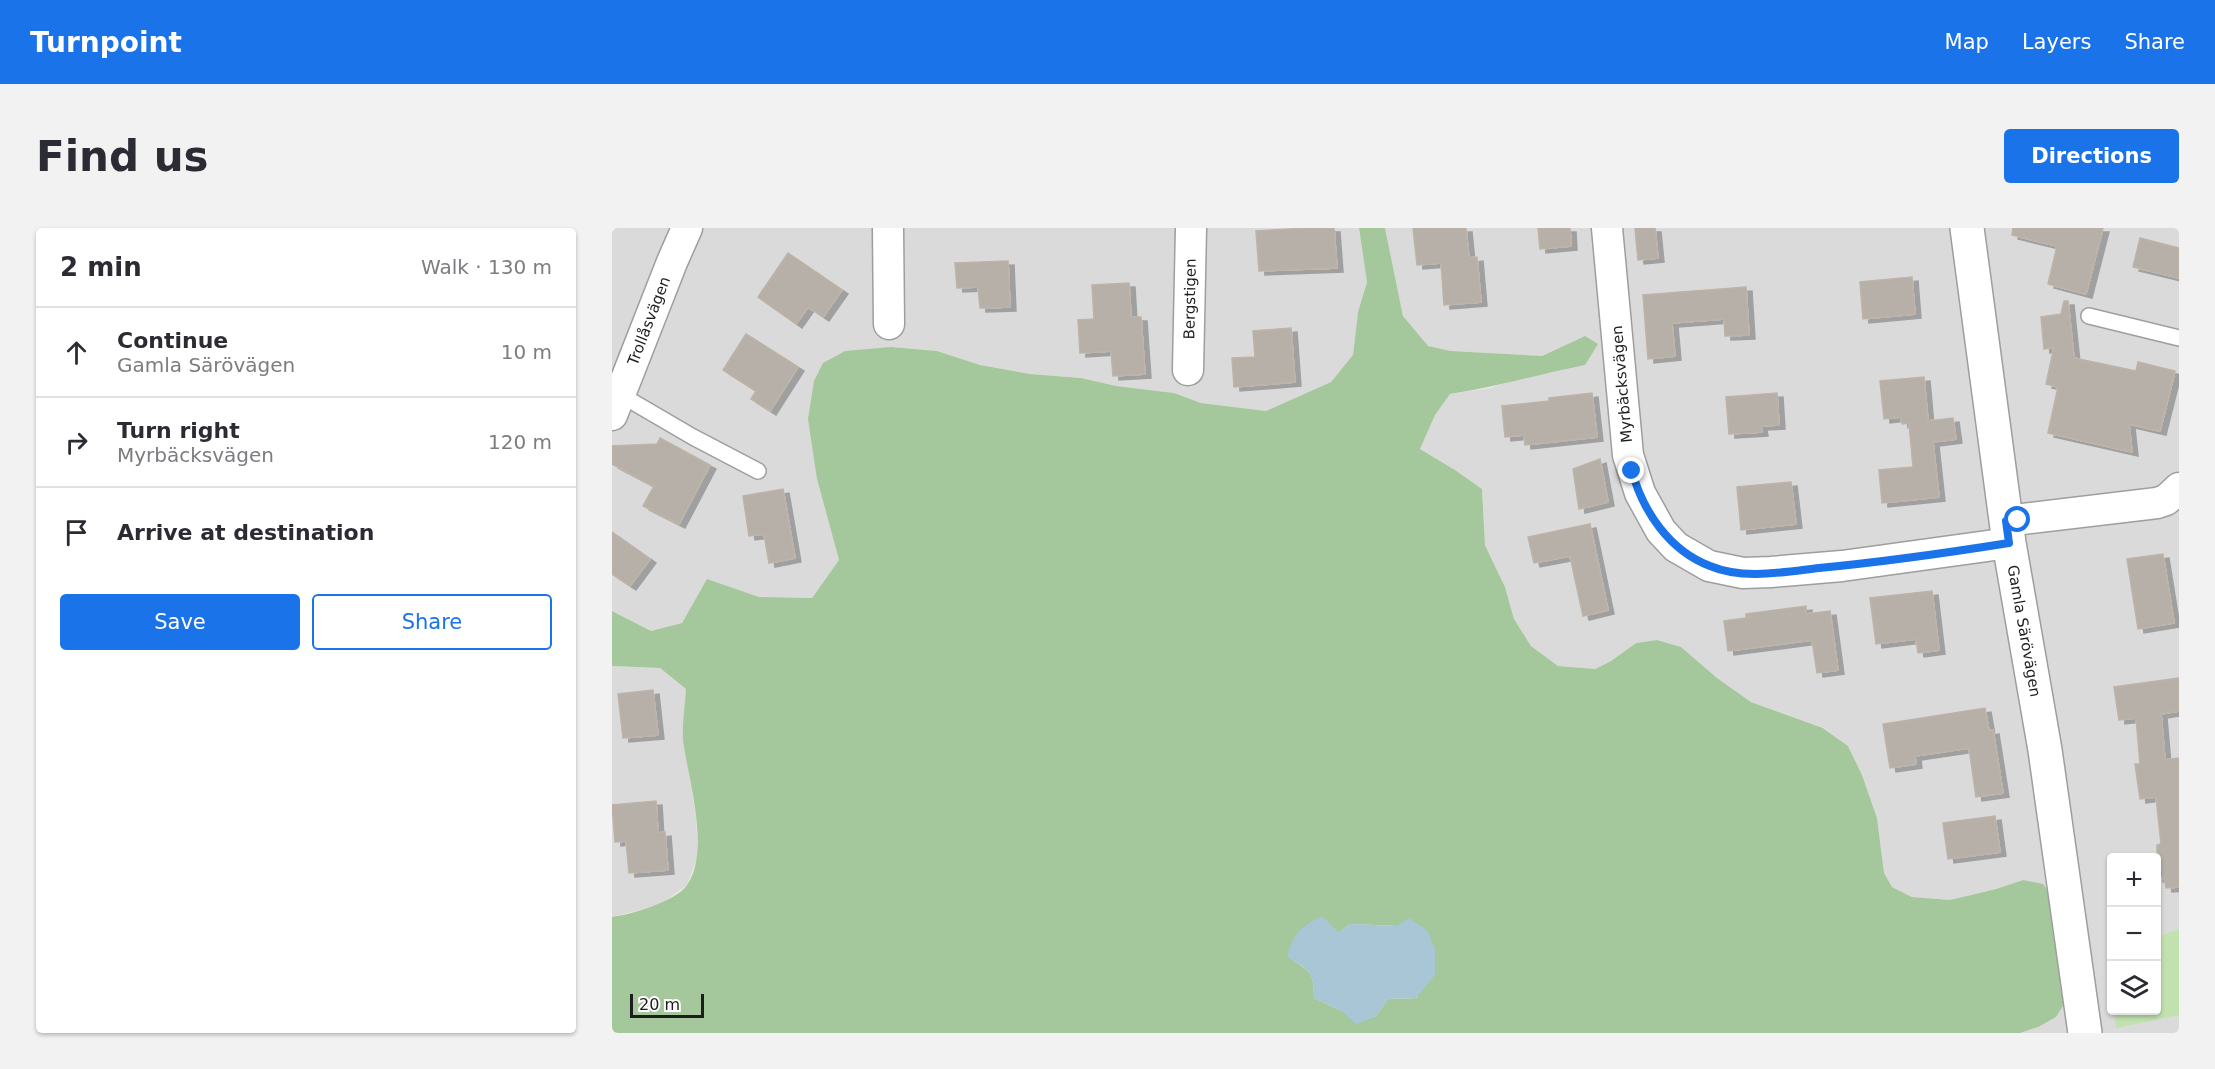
<!DOCTYPE html>
<meta charset="utf-8">
<style>
body{margin:0;font-family:"DejaVu Sans",sans-serif;background:#f2f2f3;color:#2b2b33}
.controls{position:absolute;right:18px;bottom:18px;display:grid;overflow:hidden;border-radius:6px;box-shadow:0 2px 4px #0004}
.controls button{width:54px;height:54px;display:grid;place-items:center;padding:0;border:0;border-bottom:2px solid #e1e1e2;background:#fff;color:#2b2b33;font:30px sans-serif}
.scale{position:absolute;left:18px;bottom:15px;width:74px;box-sizing:border-box;padding-left:6px;border:3px solid #1d1d1d;border-top:0;font-size:16px;line-height:21px;white-space:nowrap;color:#1d1d1d;-webkit-text-stroke:4px #fff;paint-order:stroke}
.stop{position:absolute;width:18px;height:18px;margin:-14px;border:4px solid #1a73e8;border-radius:50%;background:#fff}
.stop.end{background:#1a73e8;border-color:#fff;box-shadow:0 2px 6px #0008}
.list{margin:0;padding:0;list-style:none}
h2{display:flex;justify-content:space-between;align-items:center;height:78px;margin:0;padding:0 24px;font-size:26px}
h2 small{font-size:20px;font-weight:400;color:#7c7c81}
.list li{display:grid;grid-template-columns:39px 1fr auto;gap:18px;align-items:center;box-sizing:border-box;height:90px;padding:0 24px;border-top:2px solid #e1e1e2}
.list b{display:block;font-size:22px;white-space:nowrap}
.list p{margin:0;font-size:20px;white-space:nowrap;color:#7c7c81}
.list em{font-size:20px;font-style:normal;color:#7c7c81}
.actions{display:flex;gap:12px;padding:18px 24px}
.actions a{flex:1;padding:14px 0;border:2px solid #1a73e8;border-radius:6px;text-align:center;font-size:21px;color:#1a73e8}
.actions .main{background:#1a73e8;color:#fff}
.icon{flex:none;width:33px;height:33px;fill:none;stroke:currentColor;stroke-width:2;stroke-linecap:round;stroke-linejoin:round}
.map{position:relative;flex:none;width:1567px;height:805px;overflow:hidden;border-radius:6px}
header{display:flex;align-items:center;gap:36px;box-sizing:border-box;height:84px;padding:0 30px;background:#1a73e8;color:#fff}
header strong{font-size:28px}
nav{display:flex;gap:33px;margin-inline-start:auto;font-size:21px}
.intro{display:flex;align-items:center;justify-content:space-between;box-sizing:border-box;height:144px;padding:0 36px}
h1{margin:0;font-size:42px}
.button{padding:15px 27px;border-radius:6px;background:#1a73e8;color:#fff;font-size:21px;font-weight:700}
main{display:flex;gap:36px;padding:0 36px}
aside{flex:1;background:#fff;border-radius:6px;box-shadow:0 2px 4px #0004}
.map>svg:first-child{display:block}
.residential{fill:#dbdada;fill-rule:evenodd}
.grass{fill:#c1e2ae}
.forest{fill:#a4c89c;fill-rule:evenodd}
.water{fill:#a8c6d6}
.building{fill:#b6b0a9;stroke:#bdb3a7;stroke-width:1.5;filter:url(#shadow)}
.lines{fill:none;stroke-linecap:round;stroke-linejoin:round}
.service-casing{stroke:#9e9e9e;stroke-width:18}
.minor-casing{stroke:#9e9e9e;stroke-width:33}
.tertiary-casing{stroke:#9e9e9e;stroke-width:36}
.service{stroke:#fff;stroke-width:15}
.minor{stroke:#fff;stroke-width:30}
.tertiary{stroke:#fff;stroke-width:33}
.route{stroke:#1a73e8;stroke-width:8}
.labels{text-anchor:middle;dominant-baseline:central;stroke-width:5;stroke-linejoin:round;paint-order:stroke}
.street-label{font-size:15px;fill:#1d1d1d;stroke:#fff}
</style>
<header>
<strong>Turnpoint</strong>
<nav><a>Map</a><a>Layers</a><a>Share</a></nav>
</header>
<div class="intro"><h1>Find us</h1><a class="button">Directions</a></div>
<main>
<aside>
<h2>2 min<small>Walk · 130 m</small></h2>
<ul class="list">
<li><svg class="icon" aria-label="ahead" viewBox="0 0 24 24"><path d="M12 20V5M6 11l6-6 6 6"/></svg><div><b>Continue</b><p>Gamla Särövägen</p></div><em>10 m</em></li>
<li><svg class="icon" aria-label="right" viewBox="0 0 24 24"><path d="M7 20v-9h11M14 6l5 5-5 5"/></svg><div><b>Turn right</b><p>Myrbäcksvägen</p></div><em>120 m</em></li>
<li><svg class="icon" aria-label="arrive" viewBox="0 0 24 24"><path d="M6 21V4h12l-3 4 3 4H6"/></svg><div><b>Arrive at destination</b></div></li>
</ul>
<div class="actions"><a class="main">Save</a><a>Share</a></div>
</aside>
<div class="map">
<svg width="1567" height="805" viewBox="0 0 1567 805">
<defs>
<filter id="shadow"><feDropShadow dx="6" dy="4" stdDeviation="0" flood-color="#0004"/></filter>
</defs>
<rect width="100%" height="100%" fill="#edebe3"/>
<g class="residential">
<path d="M 0,0 L 747,0 L 755,54 L 746,84 L 741,127 L 719,154 L 654,183 L 589,175 L 562,165 L 504,158 L 469,150 L 418,146 L 368,137 L 325,123 L 279,119 L 205,251 L 227,332 L 200,370 L 147,369 L 95,352 L 70,395 L 39,403 L 0,383 Z"/>
<path d="M 773,0 L 1567,0 L 1567,805 L 1408,805 L 1426,799 L 1411,652 L 1384,661 L 1338,672 L 1300,669 L 1280,659 L 1272,645 L 1265,590 L 1250,547 L 1236,518 L 1212,500 L 1139,474 L 1105,450 L 1069,419 L 1045,412 L 1024,415 L 999,433 L 983,441 L 946,438 L 919,418 L 902,391 L 893,359 L 873,316 L 870,261 L 843,242 L 808,221 L 823,187 L 838,166 L 878,160 L 909,150 L 973,108 L 930,128 L 839,123 L 815,118 L 791,88 ZM 1500,630 L 1544,630 L 1544,782 L 1500,782 Z"/>
<path d="M 0,438 L 48,440 L 74,461 L 71,509 L 84,589 L 86,628 L 75,657 L 48,677 L 0,689 Z"/>
</g>
<path class="grass" d="M 1567,701 L 1567,787 L 1504,800 L 1502,783 L 1544,782 L 1545,709 Z"/>
<path class="forest" d="M 747,0 L 773,0 L 791,88 L 816,118 L 839,123 L 930,128 L 973,108 L 986,116 L 973,137 C 928,146 883,159 838,166 L 823,187 L 808,221 L 843,242 L 870,261 L 873,317 L 893,359 L 902,391 L 919,418 L 946,438 L 983,441 L 999,433 L 1024,415 L 1045,412 L 1069,419 L 1105,450 L 1139,474 L 1211,500 L 1236,518 L 1250,547 L 1265,590 L 1272,645 L 1280,659 L 1300,669 L 1338,672 L 1384,661 L 1411,652 L 1431,656 L 1441,669 L 1454,773 L 1444,789 L 1426,799 L 1408,805 L 0,805 L 0,689 C 20,686 63,674 75,657 C 99,623 76,551 71,512 C 70,496 73,478 74,461 L 48,440 L 0,438 L 0,383 L 39,403 L 70,395 L 95,351 L 147,369 L 200,370 L 227,332 L 205,251 L 196,191 L 202,153 L 211,135 L 233,123 L 279,119 L 325,123 L 368,137 L 418,146 L 469,150 L 504,158 L 562,165 L 589,175 L 654,183 L 719,154 L 741,127 L 746,84 L 755,54 ZM 738,696 L 785,698 L 805,770 L 776,771 L 763,789 L 730,783 L 702,770 C 702,740 697,745 676,728 L 727,705 Z"/>
<path class="water" d="M 710,688 L 727,705 L 738,696 L 785,698 L 797,690 L 816,703 L 823,722 L 823,747 L 804,770 L 776,771 L 763,789 L 744,796 L 730,783 L 702,770 C 702,742 697,743 675,728 C 683,704 687,700 710,688 Z"/>
<g class="building">
<path d="M 695,0 L 722,0 L 725,40 L 647,43 L 644,3 Z"/>
<path d="M 801,0 L 854,0 L 857,30 L 865,29 L 869,74 L 832,77 L 829,35 L 805,37 Z"/>
<path d="M 926,0 L 958,0 L 959,18 L 928,21 Z"/>
<path d="M 1023,0 L 1043,0 L 1046,30 L 1026,32 Z"/>
<path d="M 1401,0 L 1491,0 L 1474,66 L 1436,56 L 1445,18 L 1400,7 Z"/>
<path d="M 1528,10 L 1567,20 L 1567,50 L 1521,39 Z"/>
<path d="M 176,25 L 230,62 L 211,89 L 196,79 L 184,96 L 146,69 Z"/>
<path d="M 396,33 L 398,79 L 368,80 L 366,59 L 345,60 L 343,35 Z"/>
<path d="M 1300,49 L 1303,86 L 1251,91 L 1248,54 Z"/>
<path d="M 517,55 L 519,89 L 529,89 L 533,146 L 501,148 L 499,123 L 468,125 L 466,92 L 482,91 L 480,57 Z"/>
<path d="M 1134,59 L 1137,107 L 1113,108 L 1112,91 L 1060,95 L 1063,128 L 1036,131 L 1031,67 Z"/>
<path d="M 1452,73 L 1456,73 L 1462,130 L 1524,143 L 1526,134 L 1563,143 L 1548,203 L 1517,196 L 1520,224 L 1436,205 L 1446,159 L 1434,156 L 1442,119 L 1432,121 L 1429,89 L 1449,86 Z"/>
<path d="M 679,100 L 683,154 L 622,159 L 620,130 L 643,129 L 641,103 Z"/>
<path d="M 134,106 L 186,139 L 158,183 L 139,171 L 144,163 L 111,142 Z"/>
<path d="M 1312,149 L 1316,193 L 1341,190 L 1344,211 L 1321,214 L 1327,269 L 1270,275 L 1267,242 L 1301,239 L 1297,195 L 1290,196 L 1289,189 L 1272,191 L 1268,153 Z"/>
<path d="M 980,165 L 985,209 L 913,217 L 912,207 L 893,209 L 890,178 L 937,173 L 937,170 Z"/>
<path d="M 1165,165 L 1167,197 L 1149,198 L 1150,204 L 1117,206 L 1114,169 Z"/>
<path d="M 48,210 L 98,237 L 67,296 L 31,278 L 42,258 L 0,236 L 0,218 L 45,216 Z"/>
<path d="M 988,231 L 996,274 L 967,281 L 961,241 Z"/>
<path d="M 1179,254 L 1184,296 L 1129,302 L 1125,259 Z"/>
<path d="M 171,261 L 183,330 L 157,335 L 152,306 L 137,308 L 131,268 Z"/>
<path d="M 978,296 L 996,382 L 971,388 L 958,328 L 922,335 L 916,309 Z"/>
<path d="M 0,304 L 38,331 L 18,358 L 0,346 Z"/>
<path d="M 1551,326 L 1562,395 L 1526,401 L 1515,331 Z"/>
<path d="M 1320,363 L 1327,422 L 1306,425 L 1304,411 L 1264,416 L 1258,370 Z"/>
<path d="M 1194,378 L 1194,386 L 1218,383 L 1226,442 L 1205,445 L 1200,412 L 1116,423 L 1112,393 L 1134,390 L 1134,386 Z"/>
<path d="M 1567,450 L 1567,483 L 1549,486 L 1553,532 L 1567,530 L 1567,659 L 1554,660 L 1552,648 L 1545,650 L 1545,617 L 1549,616 L 1544,569 L 1528,571 L 1523,536 L 1528,536 L 1524,490 L 1507,492 L 1502,459 Z"/>
<path d="M 41,462 L 46,507 L 11,510 L 6,466 Z"/>
<path d="M 1373,480 L 1377,503 L 1381,502 L 1391,565 L 1364,569 L 1357,520 L 1303,528 L 1304,536 L 1278,540 L 1271,496 Z"/>
<path d="M 44,573 L 46,605 L 53,604 L 56,642 L 17,645 L 14,613 L 3,614 L 0,577 Z"/>
<path d="M 1383,588 L 1388,624 L 1336,631 L 1331,595 Z"/>
</g>
<g class="lines">
<defs>
<g id="service">
<path d="M 1477,88 L 1567,110"/>
<path d="M 9,167 L 81,209 L 146,243"/>
</g>
<g id="minor">
<path d="M 276,0 L 277,96"/>
<path d="M 995,0 L 1016,227 L 1028,265 L 1049,303 L 1064,319 L 1097,338 L 1131,345 L 1159,344 L 1230,338 L 1397,315"/>
<path d="M 576,142 L 579,0"/>
<path d="M 0,187 L 60,34 L 75,0"/>
<path d="M 1394,293 L 1545,275 L 1554,272 L 1567,260"/>
</g>
<path id="tertiary" d="M 1355,0 L 1397,315 L 1433,522 L 1473,805"/>
</defs>
<use href="#service" class="service-casing"/>
<use href="#minor" class="minor-casing"/>
<use href="#tertiary" class="tertiary-casing"/>
<use href="#service" class="service"/>
<use href="#minor" class="minor"/>
<use href="#tertiary" class="tertiary"/>
</g>
<g class="lines">
<path class="route" d="M 1020,243 C 1031,284 1058,323 1098,338 C 1131,352 1172,344 1207,340 C 1270,334 1334,325 1397,315 L 1394,293 L 1406,292"/>
</g>
<g class="labels">
<g class="street-label">
<text transform="translate(578 71) rotate(-89)">Bergstigen</text>
<text transform="translate(37 93) rotate(-69)">Trollåsvägen</text>
<text transform="translate(1010 156) rotate(-95)">Myrbäcksvägen</text>
<text transform="translate(1412 403) rotate(80)">Gamla Särövägen</text>
</g>
</g>
</svg>
<div class="controls">
<button>+</button>
<button>−</button>
<button><svg class="icon" aria-label="layers" viewBox="0 0 24 24"><path d="M12 4l9 5-9 5-9-5zM3 14l9 5 9-5"/></svg></button>
</div>
<div class="scale">20 m</div>
<div class="stop" style="left:1406px;top:292px"></div>
<div class="stop end" style="left:1020px;top:243px"></div>
</div>
</main>
